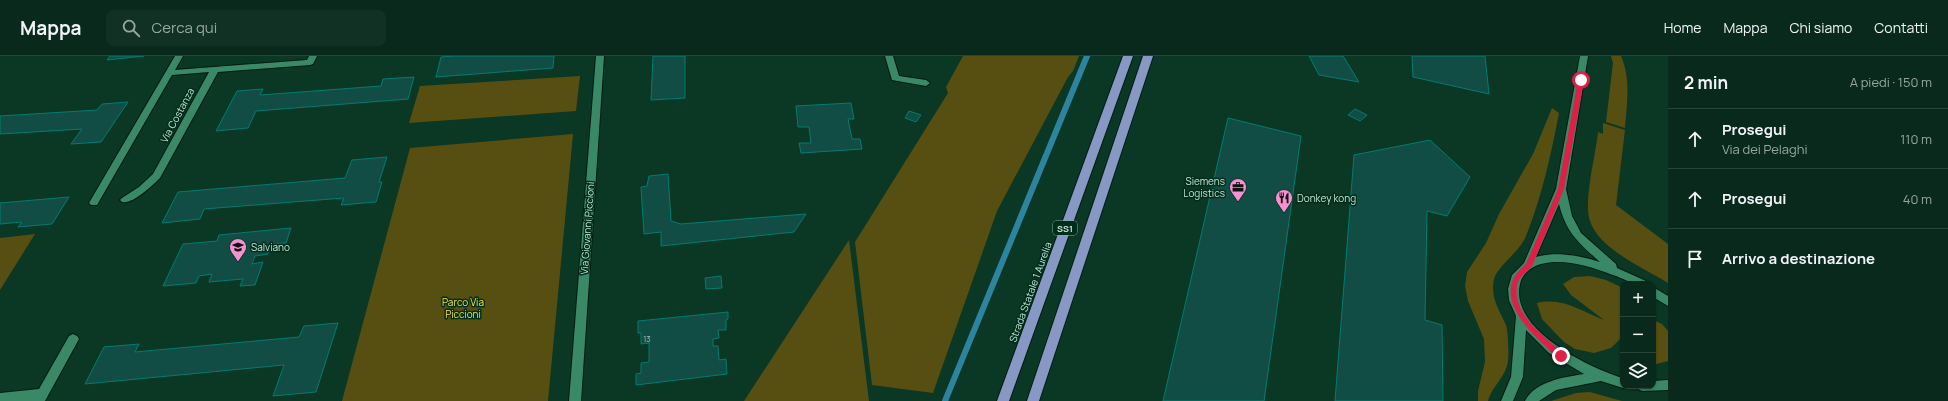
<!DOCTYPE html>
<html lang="it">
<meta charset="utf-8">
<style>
body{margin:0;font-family:Manrope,sans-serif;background:#113125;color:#f1f3f6}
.controls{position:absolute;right:12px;bottom:12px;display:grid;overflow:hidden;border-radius:8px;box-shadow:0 1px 3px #0004}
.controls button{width:36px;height:36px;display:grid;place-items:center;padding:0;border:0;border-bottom:1px solid #29453b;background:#08291c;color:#f1f3f6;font:20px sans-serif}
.stop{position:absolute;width:12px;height:12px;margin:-9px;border:3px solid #e11d48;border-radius:50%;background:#fff}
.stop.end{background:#e11d48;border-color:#fff;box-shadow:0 1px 4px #0008}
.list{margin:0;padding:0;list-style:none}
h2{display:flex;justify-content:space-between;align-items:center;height:52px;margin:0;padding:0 16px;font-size:17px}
h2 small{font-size:13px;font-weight:400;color:#98a6a3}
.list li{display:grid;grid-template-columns:26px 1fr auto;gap:12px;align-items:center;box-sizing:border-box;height:60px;padding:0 16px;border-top:1px solid #29453b}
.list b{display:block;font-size:15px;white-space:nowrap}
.list p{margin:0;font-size:13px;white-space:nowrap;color:#98a6a3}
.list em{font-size:13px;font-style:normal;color:#98a6a3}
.icon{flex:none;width:22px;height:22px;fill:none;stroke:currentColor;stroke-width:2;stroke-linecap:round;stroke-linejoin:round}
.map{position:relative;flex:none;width:1668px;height:345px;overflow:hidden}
header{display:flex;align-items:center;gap:24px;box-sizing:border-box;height:56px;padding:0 20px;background:#08291c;border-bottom:1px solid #29453b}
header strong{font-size:19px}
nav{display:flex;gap:22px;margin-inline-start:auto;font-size:14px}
.search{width:280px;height:36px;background:#113125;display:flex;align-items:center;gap:10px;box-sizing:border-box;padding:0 14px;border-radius:8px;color:#98a6a3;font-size:15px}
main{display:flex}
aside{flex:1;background:#08291c}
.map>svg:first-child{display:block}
.green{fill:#574f11}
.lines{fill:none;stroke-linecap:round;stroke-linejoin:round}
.stream{stroke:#2d849f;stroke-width:6}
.building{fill:#124d45;stroke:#007d70}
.minor-casing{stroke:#031c11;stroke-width:2}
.tertiary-casing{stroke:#031c11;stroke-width:2}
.trunk-casing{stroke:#031c11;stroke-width:2}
.minor{fill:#3a8966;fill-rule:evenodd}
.tertiary{fill:#3a8966;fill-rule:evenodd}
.trunk{fill:#8798c5;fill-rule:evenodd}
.route{fill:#e11d48}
.labels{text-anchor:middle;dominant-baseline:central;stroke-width:3;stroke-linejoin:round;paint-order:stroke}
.number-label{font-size:8px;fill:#94c0af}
.shield{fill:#002d1c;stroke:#86ae9b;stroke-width:1}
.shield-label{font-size:9px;font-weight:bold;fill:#c0e6d2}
.street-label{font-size:10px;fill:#c0e6d2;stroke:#002d1c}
.poi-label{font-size:10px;fill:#c0e6d2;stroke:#002d1c;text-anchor:start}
.park-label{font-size:10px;fill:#f9e42f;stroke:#002d1c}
</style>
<header>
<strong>Mappa</strong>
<div class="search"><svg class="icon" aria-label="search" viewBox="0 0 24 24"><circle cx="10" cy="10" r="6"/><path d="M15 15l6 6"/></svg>Cerca qui</div>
<nav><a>Home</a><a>Mappa</a><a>Chi siamo</a><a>Contatti</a></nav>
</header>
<main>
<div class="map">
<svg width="1668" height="345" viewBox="0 0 1668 345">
<rect width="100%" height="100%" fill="#0b3725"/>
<g class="green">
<path d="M 963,0 L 1079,0 L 1073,15 L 1068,21 L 997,155 L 933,337 L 872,329 L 855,186 L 948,37 L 946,31 Z"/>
<path d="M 1611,0 L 1621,0 C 1631,23 1627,47 1625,72 L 1606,66 L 1613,7 Z"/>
<path d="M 580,20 L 576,55 L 409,67 L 420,30 Z"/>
<path d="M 1552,52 L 1559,57 C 1551,99 1542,140 1526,180 C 1520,196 1498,209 1494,223 C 1490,241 1499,254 1506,269 C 1508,274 1509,299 1508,305 C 1506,321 1492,330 1488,345 L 1478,345 L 1478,335 L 1485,306 L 1484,283 L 1468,245 L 1465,230 L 1467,216 L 1486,187 L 1499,158 L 1533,98 Z"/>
<path d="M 1603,67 L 1625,74 L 1616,149 L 1668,188 L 1668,227 C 1644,212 1599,193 1590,165 C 1583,147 1596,97 1598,76 L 1603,78 Z"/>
<path d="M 573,78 L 548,345 L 342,345 L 410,92 Z"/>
<path d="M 35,178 L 0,234 L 0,182 Z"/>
<path d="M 849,184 L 869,345 L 744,345 Z"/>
<path d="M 1590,220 L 1606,224 L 1623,232 L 1623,296 L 1620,291 L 1620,283 L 1611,292 L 1594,297 L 1575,293 L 1564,286 L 1542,263 L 1537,247 C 1562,241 1581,255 1604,264 L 1571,239 L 1563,228 L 1574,221 Z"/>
<path d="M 1653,264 L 1662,268 L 1668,275 L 1668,305 L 1653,309 Z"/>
<path d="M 1590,336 L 1622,345 L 1551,345 L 1576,337 Z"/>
</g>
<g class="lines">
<path class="stream" d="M 945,345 L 1087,0"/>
</g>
<g class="building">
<path d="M 110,0 L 144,0 L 107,4 Z"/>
<path d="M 454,0 L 554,0 L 553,12 L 436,21 L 441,1 Z"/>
<path d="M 653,0 L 685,0 L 685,42 L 651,44 Z"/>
<path d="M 1309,0 L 1343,0 L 1359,26 L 1319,19 Z"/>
<path d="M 1412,0 L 1485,0 L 1489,38 L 1413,21 Z"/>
<path d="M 414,21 L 408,43 L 256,55 L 248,72 L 216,75 L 237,35 L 263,33 L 260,39 L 381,30 L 383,23 Z"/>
<path d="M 128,46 L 101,86 L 71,88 L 82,73 L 0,78 L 0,60 L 97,54 L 102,48 Z"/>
<path d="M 851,47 L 854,63 L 848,63 L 852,83 L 860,83 L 862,93 L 801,97 L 799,87 L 811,87 L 809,71 L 798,71 L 796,50 Z"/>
<path d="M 1355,53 L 1367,59 L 1360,65 L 1348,59 Z"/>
<path d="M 909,55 L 921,59 L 916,66 L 905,62 Z"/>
<path d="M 1228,62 L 1301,80 L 1264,345 L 1163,345 Z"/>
<path d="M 1430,84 L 1470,121 L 1447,160 L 1427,155 L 1425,264 L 1442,269 L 1443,345 L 1335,345 L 1354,99 Z"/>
<path d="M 387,101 L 379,126 L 382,126 L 376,146 L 341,149 L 344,142 L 204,153 L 200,163 L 162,167 L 178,136 L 345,122 L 352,104 Z"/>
<path d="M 668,118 L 671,165 L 681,168 L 806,158 L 794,176 L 661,190 L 661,176 L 644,178 L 641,131 L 647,130 L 649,120 Z"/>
<path d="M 69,141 L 52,168 L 18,171 L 22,166 L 0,168 L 0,147 Z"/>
<path d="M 291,172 L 286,187 L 272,188 L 268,198 L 255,200 L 252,208 L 263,206 L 255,229 L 240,230 L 243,223 L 209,226 L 212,218 L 199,220 L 196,227 L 163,230 L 183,188 L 217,185 L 219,179 Z"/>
<path d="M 721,220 L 722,232 L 706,233 L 705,222 Z"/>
<path d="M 728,256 L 728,263 L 726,264 L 726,274 L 718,274 L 719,282 L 713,283 L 713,290 L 718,290 L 719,304 L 726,303 L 727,318 L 636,329 L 636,318 L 641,317 L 641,307 L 649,306 L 649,287 L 641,288 L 641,277 L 638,277 L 638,265 Z"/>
<path d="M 338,267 L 316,336 L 273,340 L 284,309 L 85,328 L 104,291 L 139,288 L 135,296 L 299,281 L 304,270 Z"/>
</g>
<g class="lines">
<defs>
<g id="minor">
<path d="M 175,0 L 183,0 L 175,14 L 307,4 L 309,0 L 317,0 L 313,8 L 310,9 L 218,16 L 160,122 C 153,129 132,149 122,146 L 120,144 L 122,142 L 139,131 L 153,118 L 209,16 L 172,19 L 97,149 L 91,149 L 89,147 Z"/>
<path d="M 596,0 L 604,0 L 581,345 L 569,345 Z"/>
<path d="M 885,0 L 893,0 L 899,20 L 926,24 L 930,27 L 926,30 L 892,24 Z"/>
<path d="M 73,278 L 77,280 L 79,283 L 45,345 L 0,345 L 0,337 L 39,333 L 69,280 Z"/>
</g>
<g id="tertiary">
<path d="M 1580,0 L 1588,0 L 1566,133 L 1572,160 L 1581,177 L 1616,208 L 1617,212 L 1646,225 L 1647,228 C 1629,228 1626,223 1610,218 C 1590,210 1562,202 1541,208 C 1531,211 1522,218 1520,228 C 1509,273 1589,312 1623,322 L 1623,330 L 1627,330 L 1623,332 L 1601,325 L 1556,334 L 1539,345 L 1525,345 C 1535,325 1565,321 1584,318 L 1549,297 L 1526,274 L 1523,321 L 1513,345 L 1501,345 L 1511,321 L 1516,260 L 1509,244 L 1508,233 L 1512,219 L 1524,207 L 1556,133 ZM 1559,148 C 1566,177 1579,187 1600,206 C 1581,200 1556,195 1536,201 Z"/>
<path d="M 1653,231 L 1668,240 L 1668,250 L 1653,241 Z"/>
<path d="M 1668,324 L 1668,334 L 1642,335 L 1638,333 L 1636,330 L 1653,330 L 1653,325 Z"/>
</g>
<g id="trunk">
<path d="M 1123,0 L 1133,0 L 1009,345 L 997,345 Z"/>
<path d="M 1143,0 L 1153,0 L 1039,345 L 1027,345 Z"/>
</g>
</defs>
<use href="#minor" class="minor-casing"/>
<use href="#tertiary" class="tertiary-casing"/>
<use href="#trunk" class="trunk-casing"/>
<use href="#minor" class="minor"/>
<use href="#tertiary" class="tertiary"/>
<use href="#trunk" class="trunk"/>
</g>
<path class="route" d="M 1581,23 L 1584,24 L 1564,133 L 1532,210 C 1527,216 1519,220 1517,229 C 1512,259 1545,281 1564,298 L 1564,302 L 1561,303 C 1554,300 1548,292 1542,287 C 1520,266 1493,234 1526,208 L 1558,133 L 1578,24 Z"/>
<defs>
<symbol id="office-pin" viewBox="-11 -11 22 30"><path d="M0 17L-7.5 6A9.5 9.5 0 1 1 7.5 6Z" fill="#f590d1" stroke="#002d1c"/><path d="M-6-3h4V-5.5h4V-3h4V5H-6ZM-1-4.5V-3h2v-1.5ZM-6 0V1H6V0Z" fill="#111"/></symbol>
<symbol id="restaurant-pin" viewBox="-11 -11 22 30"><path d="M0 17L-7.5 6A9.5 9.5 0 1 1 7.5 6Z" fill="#f590d1" stroke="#002d1c"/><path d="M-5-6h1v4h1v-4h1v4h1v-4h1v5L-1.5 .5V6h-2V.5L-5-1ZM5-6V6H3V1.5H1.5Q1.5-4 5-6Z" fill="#111"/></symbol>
<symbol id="school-pin" viewBox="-11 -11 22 30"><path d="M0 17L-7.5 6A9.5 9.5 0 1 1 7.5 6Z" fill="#f590d1" stroke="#002d1c"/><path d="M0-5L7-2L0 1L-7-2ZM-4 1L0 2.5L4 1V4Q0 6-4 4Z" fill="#111"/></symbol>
</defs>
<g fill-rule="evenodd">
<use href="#office-pin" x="1228" y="121" width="20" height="27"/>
<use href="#restaurant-pin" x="1274" y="132" width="20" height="27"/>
<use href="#school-pin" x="228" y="181" width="20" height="27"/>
</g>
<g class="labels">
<g class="number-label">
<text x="647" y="282">13</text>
</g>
<rect class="shield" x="1053" y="165" width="24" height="14" rx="3"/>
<g class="shield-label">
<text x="1065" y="172">SS1</text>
</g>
<g class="street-label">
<text transform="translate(177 59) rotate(-62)">Via Costanza</text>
<text transform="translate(587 172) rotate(-86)">Via Giovanni Piccioni</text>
<text transform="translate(1030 236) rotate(-70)">Strada Statale 1 Aurelia</text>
</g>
<g class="poi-label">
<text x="1225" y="125" text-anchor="end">Siemens<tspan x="1225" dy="12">Logistics</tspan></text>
<text x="1297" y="142">Donkey kong</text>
<text x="251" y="191">Salviano</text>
</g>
<g class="park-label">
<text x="463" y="246">Parco Via<tspan x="463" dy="12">Piccioni</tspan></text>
</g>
</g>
</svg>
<div class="controls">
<button>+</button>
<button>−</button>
<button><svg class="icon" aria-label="layers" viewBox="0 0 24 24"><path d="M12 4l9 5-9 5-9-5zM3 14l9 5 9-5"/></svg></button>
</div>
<div class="stop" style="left:1581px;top:24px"></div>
<div class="stop end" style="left:1561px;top:300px"></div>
</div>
<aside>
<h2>2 min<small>A piedi · 150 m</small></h2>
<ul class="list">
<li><svg class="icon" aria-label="ahead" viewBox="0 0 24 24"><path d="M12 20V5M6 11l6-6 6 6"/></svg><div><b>Prosegui</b><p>Via dei Pelaghi</p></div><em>110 m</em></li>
<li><svg class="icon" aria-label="ahead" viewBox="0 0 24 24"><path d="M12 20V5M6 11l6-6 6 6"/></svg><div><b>Prosegui</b></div><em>40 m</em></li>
<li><svg class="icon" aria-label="arrive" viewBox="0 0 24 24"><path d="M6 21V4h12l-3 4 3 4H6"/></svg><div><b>Arrivo a destinazione</b></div></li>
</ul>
</aside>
</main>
